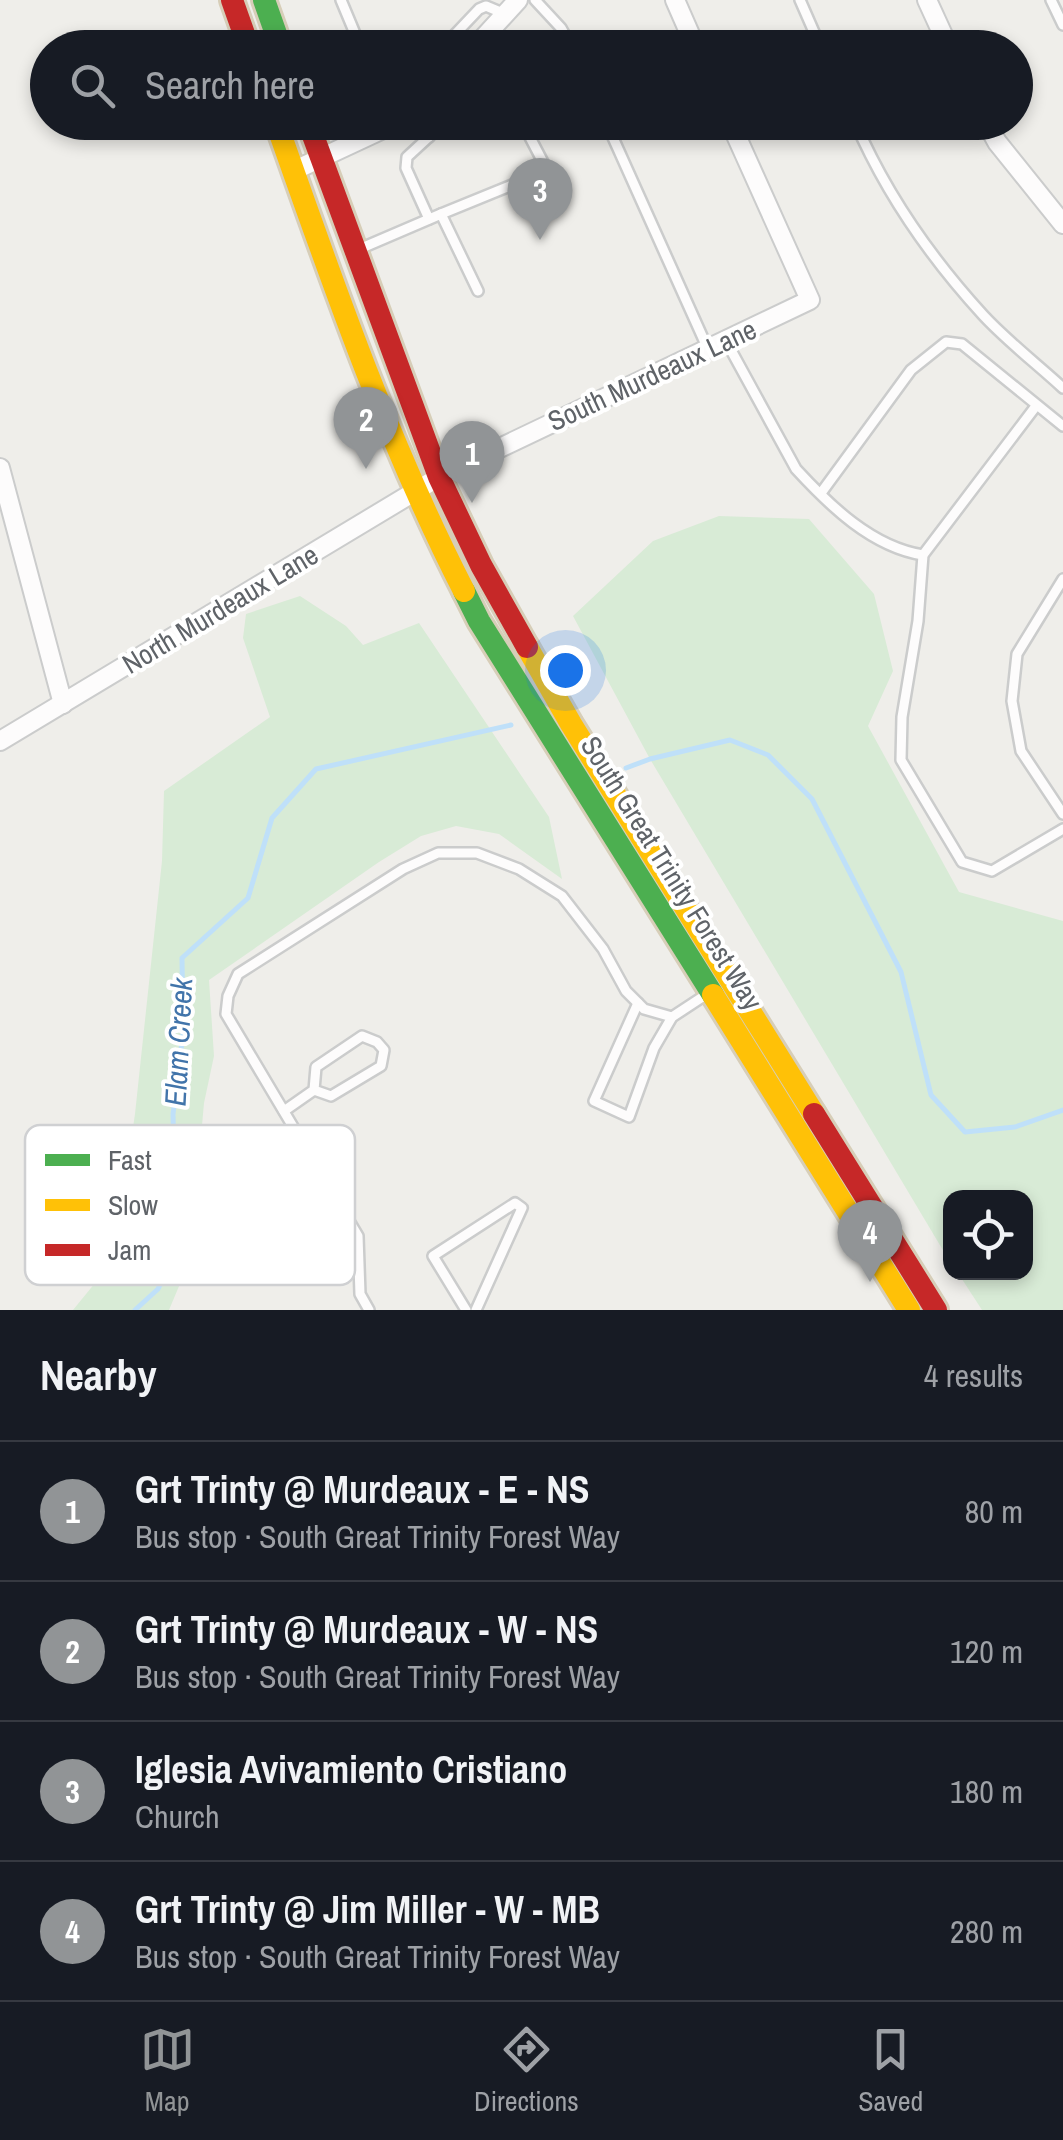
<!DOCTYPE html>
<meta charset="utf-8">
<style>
body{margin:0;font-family:"Archivo Narrow",sans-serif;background:#20242c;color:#f1f3f6}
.controls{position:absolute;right:30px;bottom:30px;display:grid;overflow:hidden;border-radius:20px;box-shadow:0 5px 15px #0003}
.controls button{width:90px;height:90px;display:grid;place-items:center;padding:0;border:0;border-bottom:2px solid #363941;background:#171b24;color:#f1f3f6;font:50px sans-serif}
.you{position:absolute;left:565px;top:670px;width:35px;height:35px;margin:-25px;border:8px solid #fff;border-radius:50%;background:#1a73e8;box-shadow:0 0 0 15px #1a73e833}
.badge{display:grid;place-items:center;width:65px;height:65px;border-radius:50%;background:#919496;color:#fff;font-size:32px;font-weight:700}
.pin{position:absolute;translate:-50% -82px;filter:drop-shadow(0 2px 5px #0008)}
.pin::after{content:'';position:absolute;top:52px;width:35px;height:30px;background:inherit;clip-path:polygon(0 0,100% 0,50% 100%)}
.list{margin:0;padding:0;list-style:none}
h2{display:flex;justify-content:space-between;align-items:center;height:130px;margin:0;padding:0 40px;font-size:42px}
h2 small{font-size:32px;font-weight:400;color:#9ea1a6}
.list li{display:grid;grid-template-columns:65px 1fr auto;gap:30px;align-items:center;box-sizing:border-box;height:140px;padding:0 40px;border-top:2px solid #363941}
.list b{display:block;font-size:38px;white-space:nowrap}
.list p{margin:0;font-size:32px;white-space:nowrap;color:#9ea1a6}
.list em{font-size:32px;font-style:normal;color:#9ea1a6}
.icon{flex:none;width:55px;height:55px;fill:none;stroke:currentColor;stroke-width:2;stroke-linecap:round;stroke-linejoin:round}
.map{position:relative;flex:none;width:1063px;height:1310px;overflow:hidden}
.search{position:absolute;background:#171b24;box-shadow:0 5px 15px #0003;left:30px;right:30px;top:30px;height:110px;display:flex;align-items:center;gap:25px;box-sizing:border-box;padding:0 35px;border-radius:55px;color:#9ea1a6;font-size:38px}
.sheet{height:690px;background:#171b24}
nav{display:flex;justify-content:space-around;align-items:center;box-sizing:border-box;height:140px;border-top:2px solid #363941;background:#171b24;font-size:28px;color:#9ea1a6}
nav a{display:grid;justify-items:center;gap:5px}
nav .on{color:#919496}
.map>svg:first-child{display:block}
.green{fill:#d8ebd6}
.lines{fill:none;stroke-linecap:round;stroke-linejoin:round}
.stream{stroke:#bfe0f9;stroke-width:5}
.lane-casing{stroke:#cbcccc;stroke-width:14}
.street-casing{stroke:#cbcccc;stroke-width:22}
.fast-casing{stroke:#d7ceb8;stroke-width:28}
.slow-casing{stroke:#d7ceb8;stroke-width:28}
.jam-casing{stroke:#d7ceb8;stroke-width:28}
.lane{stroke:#fdfcfc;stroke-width:9}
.street{stroke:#fdfcfc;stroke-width:18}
.fast{stroke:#4caf50;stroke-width:22}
.slow{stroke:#ffc107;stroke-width:22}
.jam{stroke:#c62828;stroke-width:22}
.labels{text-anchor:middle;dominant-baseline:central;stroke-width:8;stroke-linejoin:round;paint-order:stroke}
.street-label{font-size:28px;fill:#5f6368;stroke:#fff}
.water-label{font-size:30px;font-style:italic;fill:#4174aa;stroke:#fff}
.key{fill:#fff;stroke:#cfd0d2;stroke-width:2.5}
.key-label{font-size:28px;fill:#5f6368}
</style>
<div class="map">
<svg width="1063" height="1310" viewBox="0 0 1063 1310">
<rect width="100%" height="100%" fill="#efeeea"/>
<g class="green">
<path d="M 719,516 L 809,519 L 874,594 L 893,671 L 868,726 L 959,892 L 1063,921 L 1063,1310 L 982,1310 L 958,1273 L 1026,1272 L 1026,1198 L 950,1198 L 950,1262 L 650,759 L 573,616 L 653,541 Z"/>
<path d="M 300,596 L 346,626 L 363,645 L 419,623 L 549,817 L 562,879 L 499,834 L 456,826 L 421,836 L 379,862 L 209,980 L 214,1056 L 204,1103 L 190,1260 L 169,1310 L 73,1310 L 113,1261 L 135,1114 L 162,861 L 164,791 L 270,717 L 243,638 L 246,614 Z"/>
</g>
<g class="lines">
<g class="stream">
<path d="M 626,768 L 650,759 L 730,740 L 768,755 L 812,799 L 901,972 L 931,1095 L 965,1132 L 1015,1127 L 1063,1110"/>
<path d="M 135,1310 L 158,1289 L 176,1252 L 173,1114 L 183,1034 L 182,958 L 248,898 L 272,818 L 316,769 L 511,725"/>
</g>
<defs>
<g id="lane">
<path d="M 341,0 L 361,48"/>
<path d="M 535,0 L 561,28 L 572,48"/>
<path d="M 800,0 L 821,48"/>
<path d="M 1051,0 L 1063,25"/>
<path d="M 442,48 L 479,9 L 486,6 L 505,14"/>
<path d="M 407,122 L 429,137"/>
<path d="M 606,122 L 707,347"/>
<path d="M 855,122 C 886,194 930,257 983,315 C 1007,341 1037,364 1063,388"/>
<path d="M 441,214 L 544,172 L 545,166 L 522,122"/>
<path d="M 429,219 L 406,168 L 407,157 L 445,122"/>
<path d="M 357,250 L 441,214 L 478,291"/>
<path d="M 726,341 L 796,469 C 830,506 872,547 923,555"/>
<path d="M 1036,406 L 923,555 L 918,621 L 902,717 L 901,760 L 962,862 L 992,871 L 1063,829"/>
<path d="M 821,493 L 911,370 L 946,342 L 962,344 L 1063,426"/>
<path d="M 1063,579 L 1017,654 L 1012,701 L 1021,751 L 1063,814"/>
<path d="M 638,1003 L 594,1101 L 629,1117 L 654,1048 L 672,1017 L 707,994"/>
<path d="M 284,1111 L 314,1090 L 331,1096 L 381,1066 L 384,1050 L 377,1042 L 362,1036 L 316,1067 L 314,1090"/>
<path d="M 369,1310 L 360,1294 L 358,1236 L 226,1014 L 228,996 L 238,974 L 403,869 L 438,853 L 477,853 L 519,869 L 562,896 L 603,949 L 626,991 L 644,1009 L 672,1017"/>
<path d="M 466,1310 L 433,1256 L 515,1203 L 522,1208 L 476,1310"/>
</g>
<g id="street">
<path d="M 675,0 L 696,48"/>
<path d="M 927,0 L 949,48"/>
<path d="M 474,48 L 518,0"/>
<path d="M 986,122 L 997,142 L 1063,224"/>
<path d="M 293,171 L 398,122"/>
<path d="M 0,468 L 63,704"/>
<path d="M 0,741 L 439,477 L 810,300 L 730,122"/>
</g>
<g id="fast">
<path d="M 264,0 L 281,48"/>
<path d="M 464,591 L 479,621 L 713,995"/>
</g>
<g id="slow">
<path d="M 276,122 C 332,281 387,441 464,591"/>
<path d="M 527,647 L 571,724 L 814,1114"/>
<path d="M 713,995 L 909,1310"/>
</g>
<g id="jam">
<path d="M 232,0 L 249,48"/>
<path d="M 308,122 L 439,477 L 481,565 L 527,647"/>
<path d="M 814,1114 L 936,1310"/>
</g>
</defs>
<use href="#lane" class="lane-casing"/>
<use href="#street" class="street-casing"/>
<use href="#fast" class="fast-casing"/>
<use href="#slow" class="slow-casing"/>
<use href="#jam" class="jam-casing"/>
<use href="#lane" class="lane"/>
<use href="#street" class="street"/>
<use href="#fast" class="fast"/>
<use href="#slow" class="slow"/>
<use href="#jam" class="jam"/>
</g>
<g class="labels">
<g class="street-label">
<text transform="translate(652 375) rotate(-25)">South Murdeaux Lane</text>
<text transform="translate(220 609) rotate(-31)">North Murdeaux Lane</text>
<text transform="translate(672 873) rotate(58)">South Great Trinity Forest Way</text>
</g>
<g class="water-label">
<text transform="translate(178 1042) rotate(-87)">Elam Creek</text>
</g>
</g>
<rect x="25" y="1125" width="330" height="160" rx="15" class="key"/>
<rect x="45" y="1154" width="45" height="12" fill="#4caf50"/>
<rect x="45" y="1199" width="45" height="12" fill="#ffc107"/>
<rect x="45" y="1244" width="45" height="12" fill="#c62828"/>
<g class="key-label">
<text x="108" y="1170">Fast</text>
<text x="108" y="1215">Slow</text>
<text x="108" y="1260">Jam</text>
</g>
</svg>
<div class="controls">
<button><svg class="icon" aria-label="locate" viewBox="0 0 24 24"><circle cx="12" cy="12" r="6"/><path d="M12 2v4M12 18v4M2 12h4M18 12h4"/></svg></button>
</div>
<div class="you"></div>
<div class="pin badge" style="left:472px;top:503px">1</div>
<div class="pin badge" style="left:366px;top:469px">2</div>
<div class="pin badge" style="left:540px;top:240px">3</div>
<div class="pin badge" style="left:870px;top:1282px">4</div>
<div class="search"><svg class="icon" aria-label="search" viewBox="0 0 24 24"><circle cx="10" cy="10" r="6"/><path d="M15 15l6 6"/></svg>Search here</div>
</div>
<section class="sheet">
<h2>Nearby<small>4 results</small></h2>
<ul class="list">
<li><span class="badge">1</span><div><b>Grt Trinty @ Murdeaux - E - NS</b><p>Bus stop · South Great Trinity Forest Way</p></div><em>80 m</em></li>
<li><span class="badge">2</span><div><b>Grt Trinty @ Murdeaux - W - NS</b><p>Bus stop · South Great Trinity Forest Way</p></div><em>120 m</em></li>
<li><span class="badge">3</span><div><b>Iglesia Avivamiento Cristiano</b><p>Church</p></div><em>180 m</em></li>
<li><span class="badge">4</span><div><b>Grt Trinty @ Jim Miller - W - MB</b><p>Bus stop · South Great Trinity Forest Way</p></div><em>280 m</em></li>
</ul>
</section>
<nav>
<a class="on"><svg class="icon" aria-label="map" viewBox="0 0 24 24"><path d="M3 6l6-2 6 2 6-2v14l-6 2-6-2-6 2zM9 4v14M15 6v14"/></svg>Map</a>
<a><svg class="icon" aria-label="directions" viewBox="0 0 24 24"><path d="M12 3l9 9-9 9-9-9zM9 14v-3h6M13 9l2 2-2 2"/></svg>Directions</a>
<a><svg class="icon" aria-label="saved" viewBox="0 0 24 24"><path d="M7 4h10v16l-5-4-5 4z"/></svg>Saved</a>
</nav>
